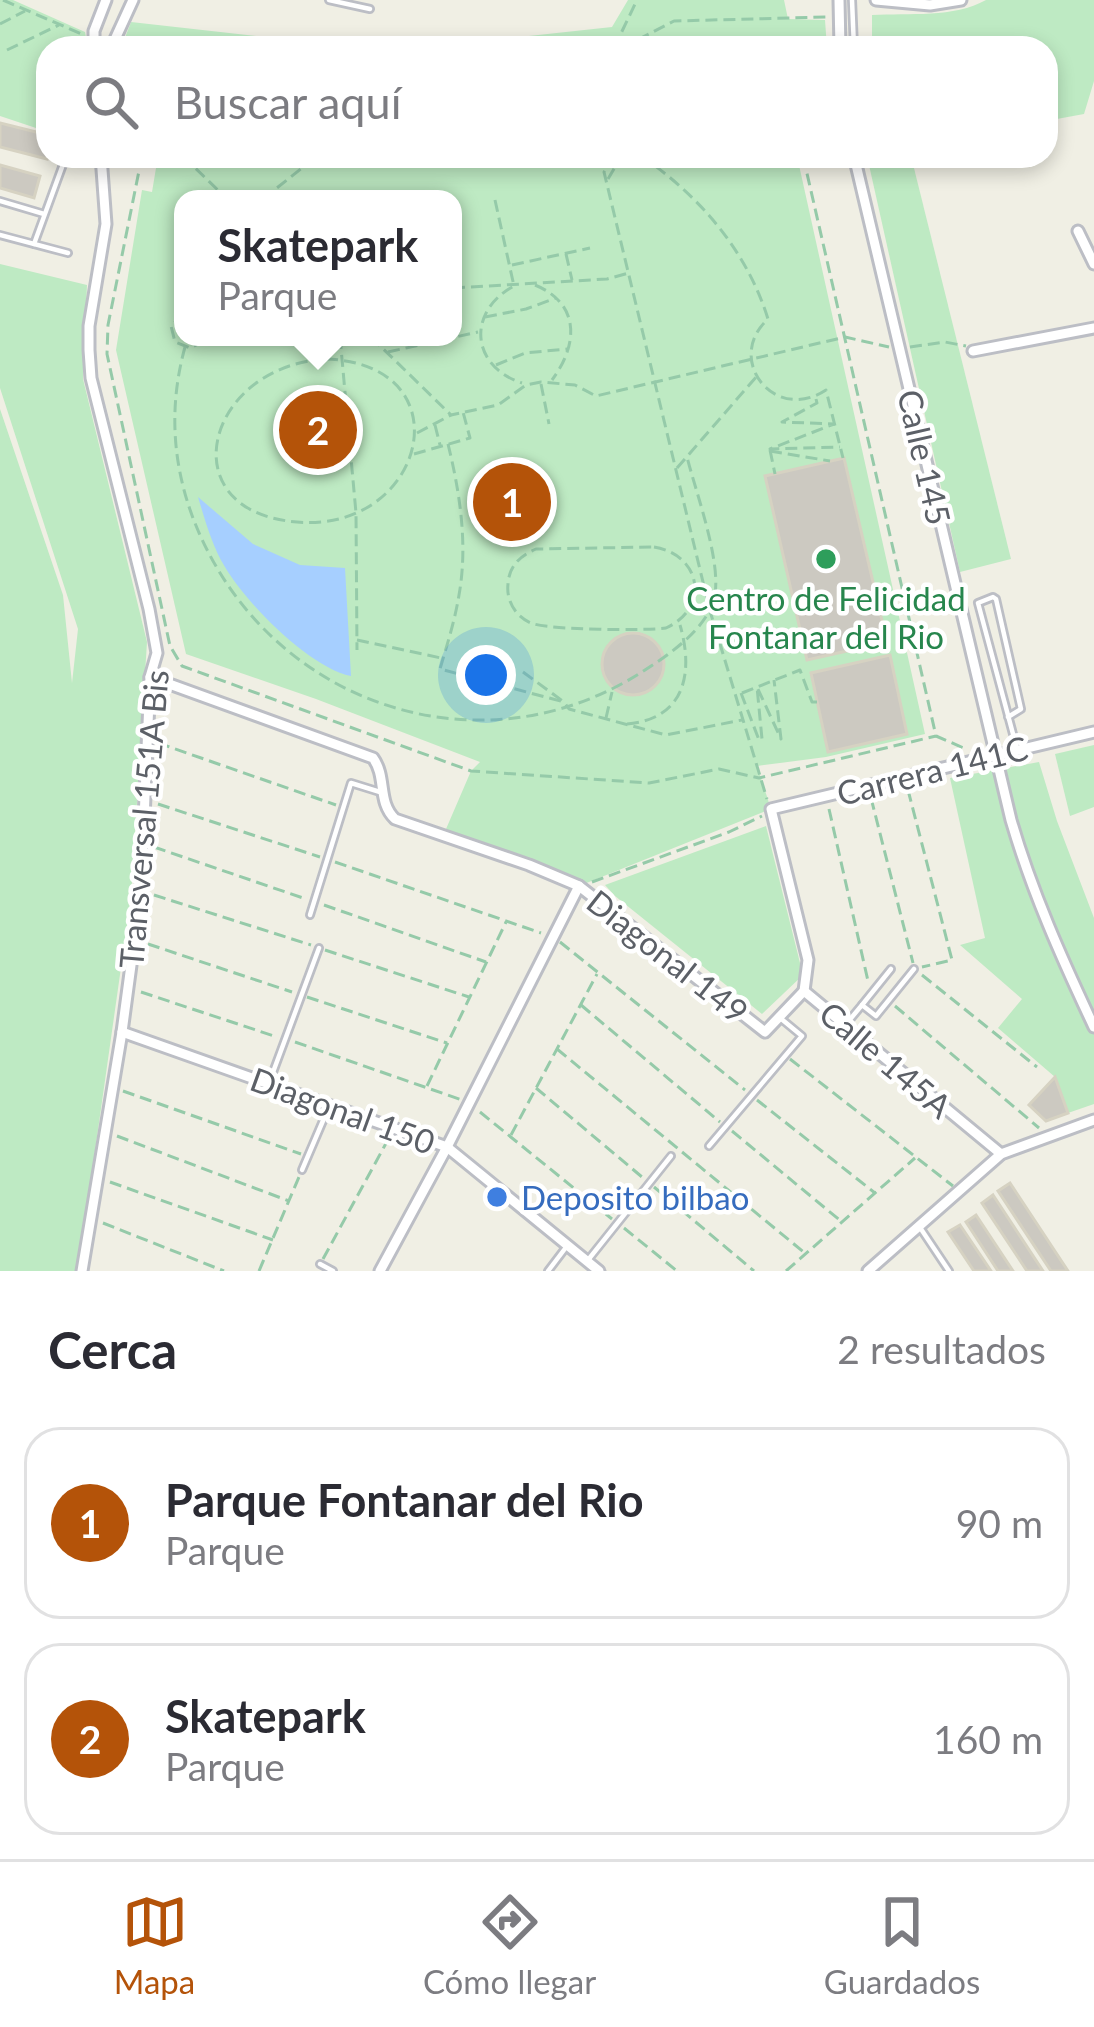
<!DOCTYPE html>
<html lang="es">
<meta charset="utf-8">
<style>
body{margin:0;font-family:Lato,sans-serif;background:#f2f2f3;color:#2b2b33}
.you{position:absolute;left:486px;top:675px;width:42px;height:42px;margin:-30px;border:9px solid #fff;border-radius:50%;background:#1a73e8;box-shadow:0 0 0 18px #1a73e833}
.badge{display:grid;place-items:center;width:78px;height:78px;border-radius:50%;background:#b45309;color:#fff;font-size:39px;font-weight:700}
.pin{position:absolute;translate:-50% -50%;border:6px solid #fff;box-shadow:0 3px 12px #0006}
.popup{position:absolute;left:174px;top:190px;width:288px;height:156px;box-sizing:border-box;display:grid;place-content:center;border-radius:24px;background:#fff;filter:drop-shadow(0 3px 9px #0005);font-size:39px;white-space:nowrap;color:#7c7c81}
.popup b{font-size:45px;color:#2b2b33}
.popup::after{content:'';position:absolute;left:50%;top:100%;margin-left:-24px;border:24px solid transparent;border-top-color:#fff}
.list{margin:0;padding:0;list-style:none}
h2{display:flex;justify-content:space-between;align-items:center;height:156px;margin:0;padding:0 48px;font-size:51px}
h2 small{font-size:39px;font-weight:400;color:#7c7c81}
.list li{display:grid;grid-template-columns:78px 1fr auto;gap:36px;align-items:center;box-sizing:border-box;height:192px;margin:0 24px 24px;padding:0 24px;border:3px solid #e1e1e2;border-radius:36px}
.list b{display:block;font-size:45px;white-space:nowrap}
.list p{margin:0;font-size:39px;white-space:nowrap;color:#7c7c81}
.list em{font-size:39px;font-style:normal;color:#7c7c81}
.icon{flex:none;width:66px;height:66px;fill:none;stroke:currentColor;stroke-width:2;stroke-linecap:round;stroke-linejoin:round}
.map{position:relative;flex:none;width:1094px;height:1271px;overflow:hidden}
.search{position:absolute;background:#fff;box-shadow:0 6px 18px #0003;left:36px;right:36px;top:36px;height:132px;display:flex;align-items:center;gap:30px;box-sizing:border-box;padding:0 42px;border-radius:36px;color:#7c7c81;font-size:45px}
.sheet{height:588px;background:#fff}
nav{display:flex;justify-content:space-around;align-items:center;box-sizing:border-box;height:168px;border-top:3px solid #e1e1e2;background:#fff;font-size:33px;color:#7c7c81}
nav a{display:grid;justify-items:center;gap:6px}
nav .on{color:#b45309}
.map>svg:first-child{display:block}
.green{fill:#beeac3;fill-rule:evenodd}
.water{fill:#a6cfff}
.building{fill:#ccc9c1;stroke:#d6d2c2;stroke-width:3}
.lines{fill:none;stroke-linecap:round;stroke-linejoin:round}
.lane-casing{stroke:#bcbec5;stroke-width:10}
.street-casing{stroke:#bcbec5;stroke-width:15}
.path{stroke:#95caa9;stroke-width:3;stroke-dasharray:12 6;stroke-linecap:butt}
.lane{stroke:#fff;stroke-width:4.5}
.street{stroke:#fff;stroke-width:9}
.leisure-dot{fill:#2e9e5b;stroke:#fff;stroke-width:4.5}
.shop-dot{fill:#3f7fe0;stroke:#fff;stroke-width:4.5}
.labels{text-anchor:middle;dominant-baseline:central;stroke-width:9;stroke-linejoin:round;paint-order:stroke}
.street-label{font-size:33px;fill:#5c6067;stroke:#fff}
.leisure-label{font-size:33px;fill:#27864d;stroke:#fff}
.shop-label{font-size:33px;fill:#366cbe;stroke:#fff;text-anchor:start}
</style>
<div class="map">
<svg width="1094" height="1271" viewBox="0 0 1094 1271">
<rect width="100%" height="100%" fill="#f0efe4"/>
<g class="green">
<path d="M 0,0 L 13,0 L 85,32 L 88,48 L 48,48 L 48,132 L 0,116 Z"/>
<path d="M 628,0 L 784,0 L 788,19 L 825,20 L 827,48 L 419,48 L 612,27 Z"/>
<path d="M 986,0 L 1094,0 L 1094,81 L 1084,114 L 1046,121 L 1046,48 L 872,48 L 872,15 C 909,13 954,18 986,0 Z"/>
<path d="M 131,22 L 364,48 L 121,48 Z"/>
<path d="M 158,156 L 797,156 L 925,734 L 826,757 L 757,766 L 771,809 L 579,886 L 443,836 L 471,771 L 480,762 L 316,699 L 186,654 L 116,350 L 142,190 L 152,192 ZM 183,199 L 453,199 L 453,337 L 183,337 Z"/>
<path d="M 867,156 L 911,156 L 1011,559 L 960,572 Z"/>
<path d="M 0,264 L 87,285 L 83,379 L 147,642 L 131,897 L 78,1271 L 0,1271 L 0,409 L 63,595 L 72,683 L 78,629 L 0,388 Z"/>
<path d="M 1094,745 L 1094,807 L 1070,816 L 1055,754 Z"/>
<path d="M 1039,762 L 1057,821 L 1094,918 L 1094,1104 L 1068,1113 L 1055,1077 L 998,1028 L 1022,999 L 960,945 L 985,938 L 950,778 Z"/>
<path d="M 766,826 L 803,975 L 762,1014 L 615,896 L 605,885 Z"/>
</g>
<path class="water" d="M 198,497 L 253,544 L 300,565 L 345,568 L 351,676 C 310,668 246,603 225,567 C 212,546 205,520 198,497 Z"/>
<g class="building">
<path d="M 0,123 L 48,135 L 47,159 L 0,147 Z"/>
<path d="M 0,165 L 40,176 L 34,198 L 0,188 Z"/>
<path d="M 844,458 L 887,642 L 807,660 L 765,476 Z"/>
<circle cx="633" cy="664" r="31"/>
<path d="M 890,655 L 907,734 L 828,752 L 811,673 Z"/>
<path d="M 1055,1077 L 1068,1113 L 1046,1121 L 1029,1105 Z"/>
<path d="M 1010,1183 L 1068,1271 L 1051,1271 L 998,1191 Z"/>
<path d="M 993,1195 L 1043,1271 L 1027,1271 L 982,1203 Z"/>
<path d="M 976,1215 L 1013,1271 L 998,1271 L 966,1222 Z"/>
<path d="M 960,1225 L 991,1271 L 974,1271 L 948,1232 Z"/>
</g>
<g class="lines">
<defs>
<g id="lane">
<path d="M 329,0 L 370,9"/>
<path d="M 852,0 L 854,48"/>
<path d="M 0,201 L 44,214"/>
<path d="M 0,235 L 68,253"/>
<path d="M 34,244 L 65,159"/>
<path d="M 1008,717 L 1021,709 L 996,599 L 993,597 L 978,603 L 1017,749"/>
<path d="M 310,915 L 351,783 L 380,792"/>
<path d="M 862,1005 L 891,969"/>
<path d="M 847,1023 L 862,1005 L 876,1016 L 914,969"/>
<path d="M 269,1083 L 319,948"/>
<path d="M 709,1146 L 802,1036 L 779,1017"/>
<path d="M 302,1170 L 328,1109"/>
<path d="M 919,1226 L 949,1271"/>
<path d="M 588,1260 L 671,1156"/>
<path d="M 320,1264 L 333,1271"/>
<path d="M 548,1271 L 567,1246"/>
</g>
<g id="street">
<path d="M 839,0 L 840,48"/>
<path d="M 876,0 L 930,5 L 961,0"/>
<path d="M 94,48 L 94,31 L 106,0"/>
<path d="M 111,48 L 133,0"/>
<path d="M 854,156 L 1011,820 C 1032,892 1062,959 1094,1027"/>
<path d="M 65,157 L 66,156"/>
<path d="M 1078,231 L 1094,264"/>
<path d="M 973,351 L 1094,328"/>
<path d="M 150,677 L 373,758 C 387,777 377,802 395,819 L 529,865 L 579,886 L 765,1032 L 804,991"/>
<path d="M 804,991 L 808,960 L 771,809 L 1094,732"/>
<path d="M 804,991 L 1001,1154"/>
<path d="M 122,1032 L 447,1147 L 599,1271"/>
<path d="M 82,1271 L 122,1032 L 141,891 L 150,677 L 157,653 L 149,609 L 91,378 L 89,350 L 89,326 L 106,224 L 101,156"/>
<path d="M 380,1271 L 447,1147 L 579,886"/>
<path d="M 868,1271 L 1001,1154 L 1094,1120"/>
</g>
</defs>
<use href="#lane" class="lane-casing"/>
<use href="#street" class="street-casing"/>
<g class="path">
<path d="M 3,0 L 84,35"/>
<path d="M 0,24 L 25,11"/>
<path d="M 614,48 L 637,0"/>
<path d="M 622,48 L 674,21 L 826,17"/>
<path d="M 7,50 L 59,25"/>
<path d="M 142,156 L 108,325 L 107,354 L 170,646 L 182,666 L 471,771 L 649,783 L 719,769 L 759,778 L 936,736"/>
<path d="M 183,156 L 227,199"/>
<path d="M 615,156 L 604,172 L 710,611 L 767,799"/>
<path d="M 641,156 C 699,195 747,251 768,319 C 724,359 774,424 826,390 L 843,458"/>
<path d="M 803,156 L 936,736 L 966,749"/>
<path d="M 608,179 L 615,167 L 614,160"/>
<path d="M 263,199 L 317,156"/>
<path d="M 495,200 L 514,286 C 467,311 470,366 522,383"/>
<path d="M 566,254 L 572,280"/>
<path d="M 512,265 L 590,248"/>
<path d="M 535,285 C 581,304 578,345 552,380"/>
<path d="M 453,288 L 607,279 L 629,273"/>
<path d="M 183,314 L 171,326 L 175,342 L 190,348 L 200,343 L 203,337"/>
<path d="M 485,317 L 526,309 L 556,298"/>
<path d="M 340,337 L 356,513 L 357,650"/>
<path d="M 371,337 L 451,415 L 498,405 L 526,385 L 541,382 L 575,385 L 596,396 L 845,337 L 889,347"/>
<path d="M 185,347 C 169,405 172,462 193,518 C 263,702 478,779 645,670 C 670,654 706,629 714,599 C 723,565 696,493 687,457"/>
<path d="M 910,347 L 945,342 L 966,346"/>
<path d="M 388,352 L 478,332"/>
<path d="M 326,359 C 467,364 426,533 297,522 C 168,512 205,366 326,359 Z"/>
<path d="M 496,365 L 525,353 L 567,349"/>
<path d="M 541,384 L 549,424"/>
<path d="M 816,399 L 817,403 L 782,422 L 834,424 L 770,449 L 840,447"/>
<path d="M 435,425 L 440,445"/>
<path d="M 417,433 L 451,415"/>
<path d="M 448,444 C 460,493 468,545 459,595 C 455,620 447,645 440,669 L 564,702"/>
<path d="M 770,450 L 775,474"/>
<path d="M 770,451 L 830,461"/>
<path d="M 414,454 L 470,438 L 463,412"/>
<path d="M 677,468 L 757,376"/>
<path d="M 654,547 C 702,555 710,608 666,628 C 646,631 546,630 531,623 C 516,617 506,601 508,584 C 509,566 520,556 536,549 Z"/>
<path d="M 357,640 L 441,658"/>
<path d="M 523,672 L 564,702 L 569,709 L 666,735 L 742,720"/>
<path d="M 741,693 L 759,740 L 762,739 L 757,687 L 781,739 L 774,680"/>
<path d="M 742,693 L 800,670 L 812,702 L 817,702"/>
<path d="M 606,718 L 612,692"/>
<path d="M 627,724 C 685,719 694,673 680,625"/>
<path d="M 158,743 L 336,805"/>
<path d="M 908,790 L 952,960 L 922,967"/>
<path d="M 871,798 L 913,963"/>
<path d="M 158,804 L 320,857"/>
<path d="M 829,809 L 868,981"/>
<path d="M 154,847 L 303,898"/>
<path d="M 335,862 L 541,933"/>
<path d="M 592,882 L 729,832 L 762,816"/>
<path d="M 154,895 L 311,945"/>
<path d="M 324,905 L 486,962"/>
<path d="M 560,942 L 745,1090"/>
<path d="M 148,944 L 292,992"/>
<path d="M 325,950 L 469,997"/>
<path d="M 922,975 L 1037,1067"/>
<path d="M 141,992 L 274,1036"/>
<path d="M 307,997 L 447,1043"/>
<path d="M 581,1005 L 720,1122"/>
<path d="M 895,1006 L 1039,1128"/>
<path d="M 295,1042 L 462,1100"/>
<path d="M 557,1049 L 806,1254"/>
<path d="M 790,1059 L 953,1186"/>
<path d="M 427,1086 L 506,922"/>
<path d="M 536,1088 L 642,1177"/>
<path d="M 123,1091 L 301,1154"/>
<path d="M 757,1100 L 875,1193"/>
<path d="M 480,1112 L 612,1219"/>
<path d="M 732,1131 L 842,1222"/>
<path d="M 511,1135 L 597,974"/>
<path d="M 117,1136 L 289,1201"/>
<path d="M 110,1182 L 273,1240"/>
<path d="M 654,1187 L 754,1271"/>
<path d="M 103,1223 L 224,1271"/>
<path d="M 624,1228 L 677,1271"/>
<path d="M 323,1259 L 390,1136"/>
<path d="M 259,1271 L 299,1177"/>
<path d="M 786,1271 L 915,1158"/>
</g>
<use href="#lane" class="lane"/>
<use href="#street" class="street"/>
</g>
<circle class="leisure-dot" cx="826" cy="559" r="12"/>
<circle class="shop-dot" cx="497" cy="1197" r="12"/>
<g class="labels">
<g class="street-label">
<text transform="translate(925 457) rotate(77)">Calle 145</text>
<text transform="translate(932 770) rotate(-14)">Carrera 141C</text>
<text transform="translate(143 819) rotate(-85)">Transversal 151A Bis</text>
<text transform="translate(668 956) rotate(38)">Diagonal 149</text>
<text transform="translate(886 1059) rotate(40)">Calle 145A</text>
<text transform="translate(343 1110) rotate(20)">Diagonal 150</text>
</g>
<g class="leisure-label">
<text x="826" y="598">Centro de Felicidad<tspan x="826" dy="38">Fontanar del Rio</tspan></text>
</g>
<g class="shop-label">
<text x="521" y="1197">Deposito bilbao</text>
</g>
</g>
</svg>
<div class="you"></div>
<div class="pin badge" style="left:512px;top:502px">1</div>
<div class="pin badge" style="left:318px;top:430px">2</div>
<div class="popup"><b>Skatepark</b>Parque</div>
<div class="search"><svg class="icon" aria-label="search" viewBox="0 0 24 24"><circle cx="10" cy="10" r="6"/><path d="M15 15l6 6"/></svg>Buscar aquí</div>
</div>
<section class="sheet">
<h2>Cerca<small>2 resultados</small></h2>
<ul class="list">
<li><span class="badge">1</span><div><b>Parque Fontanar del Rio</b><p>Parque</p></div><em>90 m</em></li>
<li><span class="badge">2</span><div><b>Skatepark</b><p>Parque</p></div><em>160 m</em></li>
</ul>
</section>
<nav>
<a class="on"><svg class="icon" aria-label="map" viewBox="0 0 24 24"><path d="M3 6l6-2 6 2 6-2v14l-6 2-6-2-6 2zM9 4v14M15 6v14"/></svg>Mapa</a>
<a><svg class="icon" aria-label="directions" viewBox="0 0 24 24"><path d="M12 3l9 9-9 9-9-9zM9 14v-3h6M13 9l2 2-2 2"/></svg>Cómo llegar</a>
<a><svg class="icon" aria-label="saved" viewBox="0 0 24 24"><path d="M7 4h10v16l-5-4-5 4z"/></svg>Guardados</a>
</nav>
